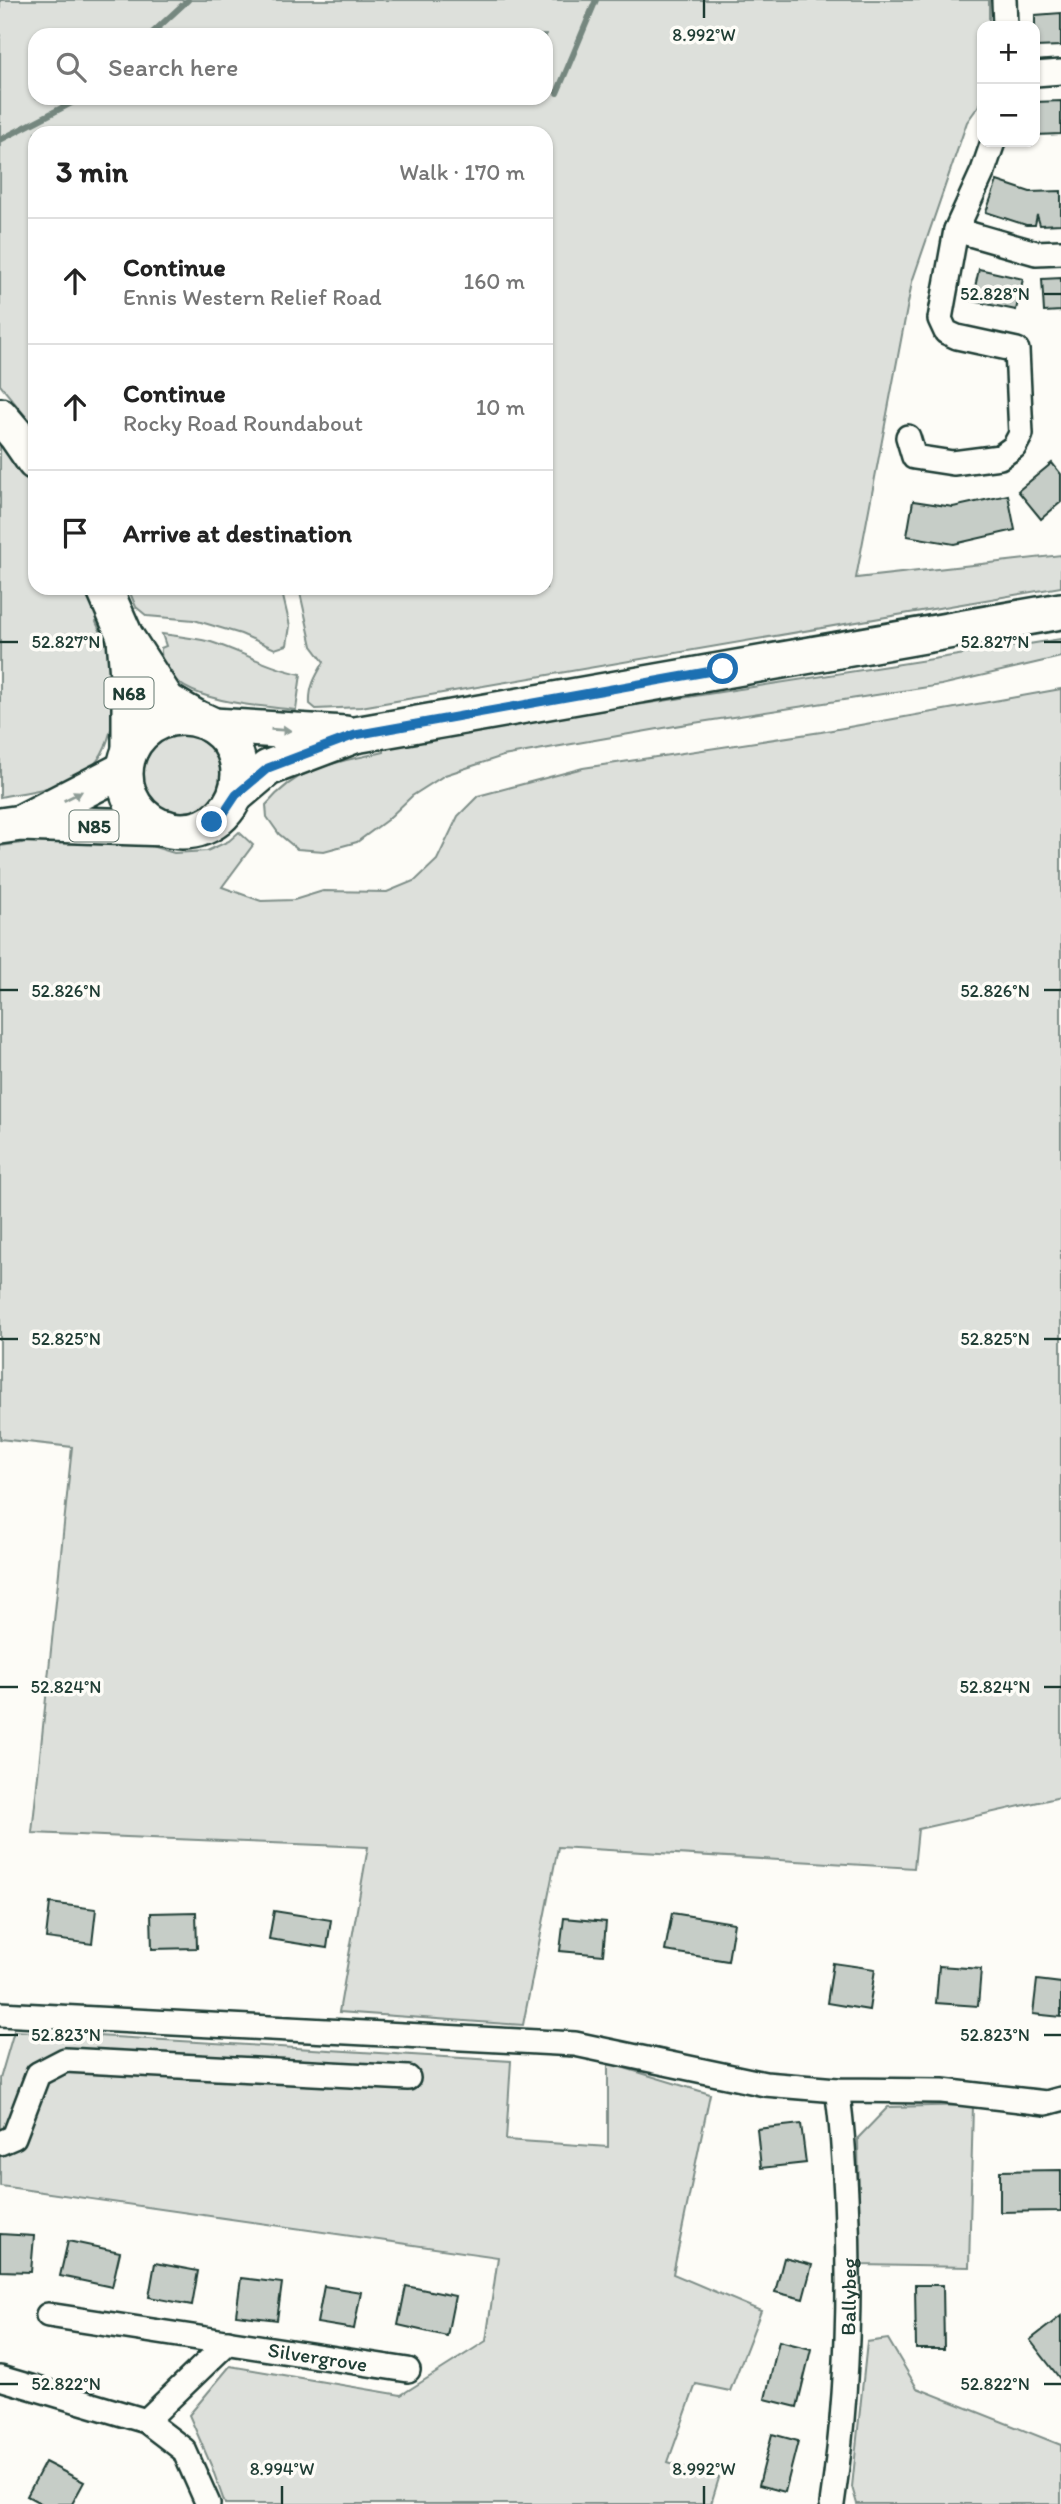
<!DOCTYPE html>
<meta charset="utf-8">
<style>
body{margin:0;font-family:Itim,sans-serif;background:#f2f2f2;color:#222}
.controls{position:absolute;right:21px;top:21px;display:grid;overflow:hidden;border-radius:14px;box-shadow:0 2px 5px #0004}
.controls button{width:63px;height:63px;display:grid;place-items:center;padding:0;border:0;border-bottom:2px solid #e0e0e0;background:#fff;color:#222;font:35px sans-serif}
.stop{position:absolute;width:21px;height:21px;margin:-16px;border:5px solid #1f6fb2;border-radius:50%;background:#fff}
.stop.end{background:#1f6fb2;border-color:#fff;box-shadow:0 2px 7px #0008}
.list{margin:0;padding:0;list-style:none}
h2{display:flex;justify-content:space-between;align-items:center;height:91px;margin:0;padding:0 28px;font-size:30px}
h2 small{font-size:23px;font-weight:400;color:#767676}
.list li{display:grid;grid-template-columns:46px 1fr auto;gap:21px;align-items:center;box-sizing:border-box;height:126px;padding:0 28px;border-top:2px solid #e0e0e0}
.list b{display:block;font-size:26px;white-space:nowrap}
.list p{margin:0;font-size:23px;white-space:nowrap;color:#767676}
.list em{font-size:23px;font-style:normal;color:#767676}
.icon{flex:none;width:38px;height:38px;fill:none;stroke:currentColor;stroke-width:2;stroke-linecap:round;stroke-linejoin:round}
.map{position:relative;flex:none;width:1061px;height:2504px;overflow:hidden}
.search{position:absolute;background:#fff;box-shadow:0 2px 5px #0004;left:28px;top:28px;width:525px;height:77px;display:flex;align-items:center;gap:18px;box-sizing:border-box;padding:0 24px;border-radius:21px;color:#767676;font-size:26px}
.panel{position:absolute;background:#fff;box-shadow:0 2px 5px #0004;left:28px;top:126px;width:525px;height:469px;border-radius:21px}
.map>svg:first-child{display:block}
.green{fill:#dde0db;stroke:#7e8e88;stroke-width:2;fill-rule:evenodd}
.lines{fill:none;stroke-linecap:round;stroke-linejoin:round}
.stream{stroke:#75877f;stroke-width:6}
.building{fill:#c6cdc7;stroke:#1f3d34;stroke-width:2}
.street-casing{stroke:#1f3d34;stroke-width:28}
.primary-casing{stroke:#1f3d34;stroke-width:40}
.street{stroke:#fdfcf7;stroke-width:23}
.primary{stroke:#fdfcf7;stroke-width:35}
.oneway{fill:#8e9c96}
.route{stroke:#1f6fb2;stroke-width:9}
.ticks{fill:none;stroke:#1f3d34;stroke-width:2.5}
.labels{text-anchor:middle;dominant-baseline:central;stroke-width:7;stroke-linejoin:round;paint-order:stroke}
.shield{fill:#fdfcf7;stroke:#62766e;stroke-width:2}
.shield-label{font-size:19px;font-weight:bold;fill:#1f3d34}
.street-label{font-size:21px;fill:#1f3d34;stroke:#fdfcf7}
.ticks-label{font-size:18px;text-anchor:middle;fill:#1f3d34;stroke:#fdfcf7;stroke-width:7;stroke-linejoin:round;paint-order:stroke}
</style>
<div class="map">
<svg width="1061" height="2504" viewBox="0 0 1061 2504">
<rect width="100%" height="100%" fill="#fdfcf7"/>
<filter id="ink" filterUnits="userSpaceOnUse"><feTurbulence type="fractalNoise" baseFrequency=".0143" numOctaves="2"/><feDisplacementMap in="SourceGraphic" scale="14" xChannelSelector="R" yChannelSelector="G"/><feConvolveMatrix kernelMatrix="1 2 1 2 8 2 1 2 1" color-interpolation-filters="sRGB"/></filter>
<g filter="url(#ink)">
<g class="green">
<path d="M 0,0 L 989,0 L 989,26 L 982,26 L 982,101 L 967,122 L 912,282 L 856,578 L 1061,555 L 1061,587 L 361,707 L 316,709 L 310,704 C 309,687 315,677 324,662 L 312,646 L 299,588 L 546,588 L 546,133 L 35,133 L 35,428 L 0,385 ZM 546,35 L 546,98 L 35,98 L 35,35 Z"/>
<path d="M 0,441 L 20,465 L 35,489 L 35,588 L 89,588 L 103,617 L 96,622 C 101,633 108,645 111,657 C 120,693 116,758 79,776 C 55,789 26,792 0,797 Z"/>
<path d="M 128,588 L 281,588 L 290,626 L 287,645 L 275,649 L 241,634 L 194,620 L 147,616 L 136,607 Z"/>
<path d="M 162,634 C 179,636 195,638 211,642 C 242,652 269,668 301,674 L 296,710 C 257,705 158,703 161,648 L 166,646 Z"/>
<path d="M 1061,639 L 1061,657 L 941,685 L 681,725 L 503,756 L 445,775 L 412,796 L 387,820 L 357,842 L 324,851 L 297,849 L 279,834 L 267,817 L 266,805 C 301,764 335,763 384,752 L 384,739 L 521,723 Z"/>
<path d="M 1061,689 L 1061,1797 L 918,1829 L 914,1868 L 558,1847 L 523,2025 L 339,2012 L 368,1847 L 32,1833 L 72,1447 L 0,1439 L 0,846 L 22,843 L 31,833 L 135,841 L 174,853 L 207,851 L 229,841 L 239,832 L 253,845 L 222,887 L 261,901 L 294,900 L 323,891 L 387,892 L 416,880 L 437,860 L 458,816 L 478,796 L 583,768 L 821,732 Z"/>
<circle cx="183" cy="774" r="45"/>
<path d="M 14,2031 L 511,2061 L 506,2140 L 608,2147 L 608,2063 L 710,2094 L 673,2274 L 761,2311 L 730,2391 L 696,2384 L 668,2462 L 719,2478 L 711,2504 L 225,2504 L 211,2465 L 189,2415 L 230,2366 L 401,2395 L 486,2341 L 498,2257 L 0,2186 L 0,2079 Z"/>
<path d="M 973,2105 L 969,2267 L 860,2265 L 858,2138 L 888,2107 Z"/>
<path d="M 888,2339 L 917,2388 L 1061,2445 L 1061,2504 L 857,2504 L 852,2487 L 867,2342 Z"/>
</g>
<g class="lines">
<g class="stream">
<path d="M 150,35 L 188,0"/>
<path d="M 557,93 L 596,0"/>
<path d="M 0,140 L 81,98"/>
</g>
</g>
<g class="building">
<path d="M 1061,13 L 1061,46 L 1035,47 L 1035,15 Z"/>
<path d="M 1061,101 L 1061,134 L 1035,135 L 1035,102 Z"/>
<path d="M 997,181 L 1030,192 L 1061,191 L 1061,224 L 1040,225 L 1037,215 L 1035,225 L 1026,225 L 986,212 Z"/>
<path d="M 979,269 L 1023,279 L 1016,310 L 972,301 Z"/>
<path d="M 1061,278 L 1061,311 L 1044,312 L 1042,279 Z"/>
<path d="M 1052,463 L 1061,474 L 1061,502 L 1041,519 L 1018,491 Z"/>
<path d="M 1008,495 L 1015,530 L 954,544 L 907,536 L 913,501 L 953,507 Z"/>
<path d="M 50,1903 L 96,1909 L 92,1944 L 46,1938 Z"/>
<path d="M 274,1911 L 331,1920 L 327,1948 L 269,1939 Z"/>
<path d="M 196,1912 L 197,1948 L 152,1949 L 151,1913 Z"/>
<path d="M 672,1913 L 734,1923 L 728,1961 L 665,1951 Z"/>
<path d="M 564,1918 L 606,1922 L 603,1955 L 560,1951 Z"/>
<path d="M 833,1963 L 875,1969 L 869,2010 L 827,2003 Z"/>
<path d="M 939,1966 L 981,1969 L 978,2006 L 936,2003 Z"/>
<path d="M 1037,1980 L 1061,1983 L 1061,2017 L 1033,2014 Z"/>
<path d="M 801,2124 L 806,2163 L 761,2168 L 757,2129 Z"/>
<path d="M 1061,2170 L 1061,2211 L 1000,2212 L 1000,2171 Z"/>
<path d="M 0,2234 L 34,2236 L 31,2272 L 0,2271 Z"/>
<path d="M 68,2241 L 120,2252 L 112,2287 L 60,2276 Z"/>
<path d="M 784,2258 L 812,2265 L 803,2299 L 775,2292 Z"/>
<path d="M 155,2263 L 198,2271 L 192,2305 L 149,2297 Z"/>
<path d="M 241,2278 L 282,2283 L 277,2320 L 236,2315 Z"/>
<path d="M 915,2285 L 943,2285 L 944,2349 L 916,2349 Z"/>
<path d="M 324,2286 L 361,2292 L 354,2329 L 317,2323 Z"/>
<path d="M 406,2286 L 455,2296 L 447,2336 L 398,2325 Z"/>
<path d="M 1061,2316 L 1061,2380 L 1030,2340 Z"/>
<path d="M 779,2341 L 811,2349 L 797,2407 L 765,2399 Z"/>
<path d="M 772,2434 L 798,2441 L 785,2492 L 759,2485 Z"/>
<path d="M 45,2462 L 84,2482 L 72,2504 L 42,2504 L 27,2496 Z"/>
</g>
<g class="lines">
<defs>
<g id="street">
<path d="M 1004,0 L 1005,26"/>
<path d="M 1035,74 L 1061,72"/>
<path d="M 956,230 L 1036,253 L 1061,252"/>
<path d="M 908,437 L 914,457 L 953,463 L 1000,457 L 1014,447 L 1021,434 L 1017,350 L 957,337 L 946,332 L 940,319 L 956,230 L 983,171 L 993,142"/>
<path d="M 0,2014 L 575,2044 L 765,2084 L 837,2090 L 942,2091 L 1046,2103 L 1061,2099"/>
<path d="M 0,2143 L 14,2137 L 38,2074 L 65,2060 L 408,2078"/>
<path id="s1" d="M 48,2315 L 408,2370"/>
<path d="M 0,2378 L 146,2421 L 184,2450 L 208,2504"/>
<path d="M 146,2421 L 228,2342"/>
<path id="s2" d="M 832,2504 C 847,2403 851,2299 846,2196 C 844,2161 843,2126 837,2090"/>
</g>
<g id="primary">
<path d="M 0,416 L 17,436 L 35,462"/>
<path d="M 104,588 L 125,636 L 167,701 L 196,718"/>
<path d="M 125,638 L 130,702 L 130,750"/>
<circle cx="182" cy="774" r="57"/>
<path d="M 213,726 L 345,734"/>
<path d="M 236,795 L 268,768 L 355,735 L 1061,611"/>
<path d="M 24,821 L 125,769"/>
<path d="M 0,826 L 21,823 L 166,828"/>
</g>
</defs>
<use href="#street" class="street-casing"/>
<use href="#primary" class="primary-casing"/>
<use href="#street" class="street"/>
<use href="#primary" class="primary"/>
</g>
<defs><path id="oneway-solid" d="M-6-.8H1V-3.2L6.5 0L1 3.2V.8H-6Z" transform="scale(1.75)"/></defs>
<g class="oneway">
<use href="#oneway-solid" transform="translate(281 730) rotate(4)"/>
<use href="#oneway-solid" transform="translate(73 796) rotate(-27)"/>
</g>
</g>
<g class="lines" filter="url(#ink)">
<path class="route" d="M 212,822 L 224,813 L 236,795 L 268,768 L 355,735 L 723,669"/>
</g>
<path class="ticks" d="M 704,0 L 704,18M 1044,294 L 1061,294M 0,642 L 18,642M 1044,642 L 1061,642M 0,990 L 18,990M 1044,990 L 1061,990M 0,1339 L 18,1339M 1044,1339 L 1061,1339M 0,1687 L 18,1687M 1044,1687 L 1061,1687M 0,2035 L 18,2035M 1044,2035 L 1061,2035M 0,2384 L 18,2384M 1044,2384 L 1061,2384M 282,2486 L 282,2504M 704,2486 L 704,2504"/>
<g class="labels">
<g class="shield">
<rect x="104.5" y="677.5" width="49" height="31" rx="5"/>
<rect x="69.5" y="810.5" width="49" height="31" rx="5"/>
</g>
<g class="shield-label">
<text x="129" y="693">N68</text>
<text x="94" y="826">N85</text>
</g>
<g class="street-label">
<text stroke="none"><textPath href="#s2" startOffset="208">Ballybeg</textPath></text>
<text stroke="none"><textPath href="#s1" startOffset="273">Silvergrove</textPath></text>
</g>
</g>
<g class="ticks-label">
<text x="704" y="41">8.992°W</text>
<text x="995" y="300">52.828°N</text>
<text x="66" y="648">52.827°N</text>
<text x="995" y="648">52.827°N</text>
<text x="66" y="997">52.826°N</text>
<text x="995" y="997">52.826°N</text>
<text x="66" y="1345">52.825°N</text>
<text x="995" y="1345">52.825°N</text>
<text x="66" y="1693">52.824°N</text>
<text x="995" y="1693">52.824°N</text>
<text x="66" y="2041">52.823°N</text>
<text x="995" y="2041">52.823°N</text>
<text x="66" y="2390">52.822°N</text>
<text x="995" y="2390">52.822°N</text>
<text x="282" y="2475">8.994°W</text>
<text x="704" y="2475">8.992°W</text>
</g>
</svg>
<div class="controls">
<button>+</button>
<button>−</button>
</div>
<div class="stop" style="left:723px;top:669px"></div>
<div class="stop end" style="left:212px;top:822px"></div>
<div class="search"><svg class="icon" aria-label="search" viewBox="0 0 24 24"><circle cx="10" cy="10" r="6"/><path d="M15 15l6 6"/></svg>Search here</div>
<section class="panel">
<h2>3 min<small>Walk · 170 m</small></h2>
<ul class="list">
<li><svg class="icon" aria-label="ahead" viewBox="0 0 24 24"><path d="M12 20V5M6 11l6-6 6 6"/></svg><div><b>Continue</b><p>Ennis Western Relief Road</p></div><em>160 m</em></li>
<li><svg class="icon" aria-label="ahead" viewBox="0 0 24 24"><path d="M12 20V5M6 11l6-6 6 6"/></svg><div><b>Continue</b><p>Rocky Road Roundabout</p></div><em>10 m</em></li>
<li><svg class="icon" aria-label="arrive" viewBox="0 0 24 24"><path d="M6 21V4h12l-3 4 3 4H6"/></svg><div><b>Arrive at destination</b></div></li>
</ul>
</section>
</div>
